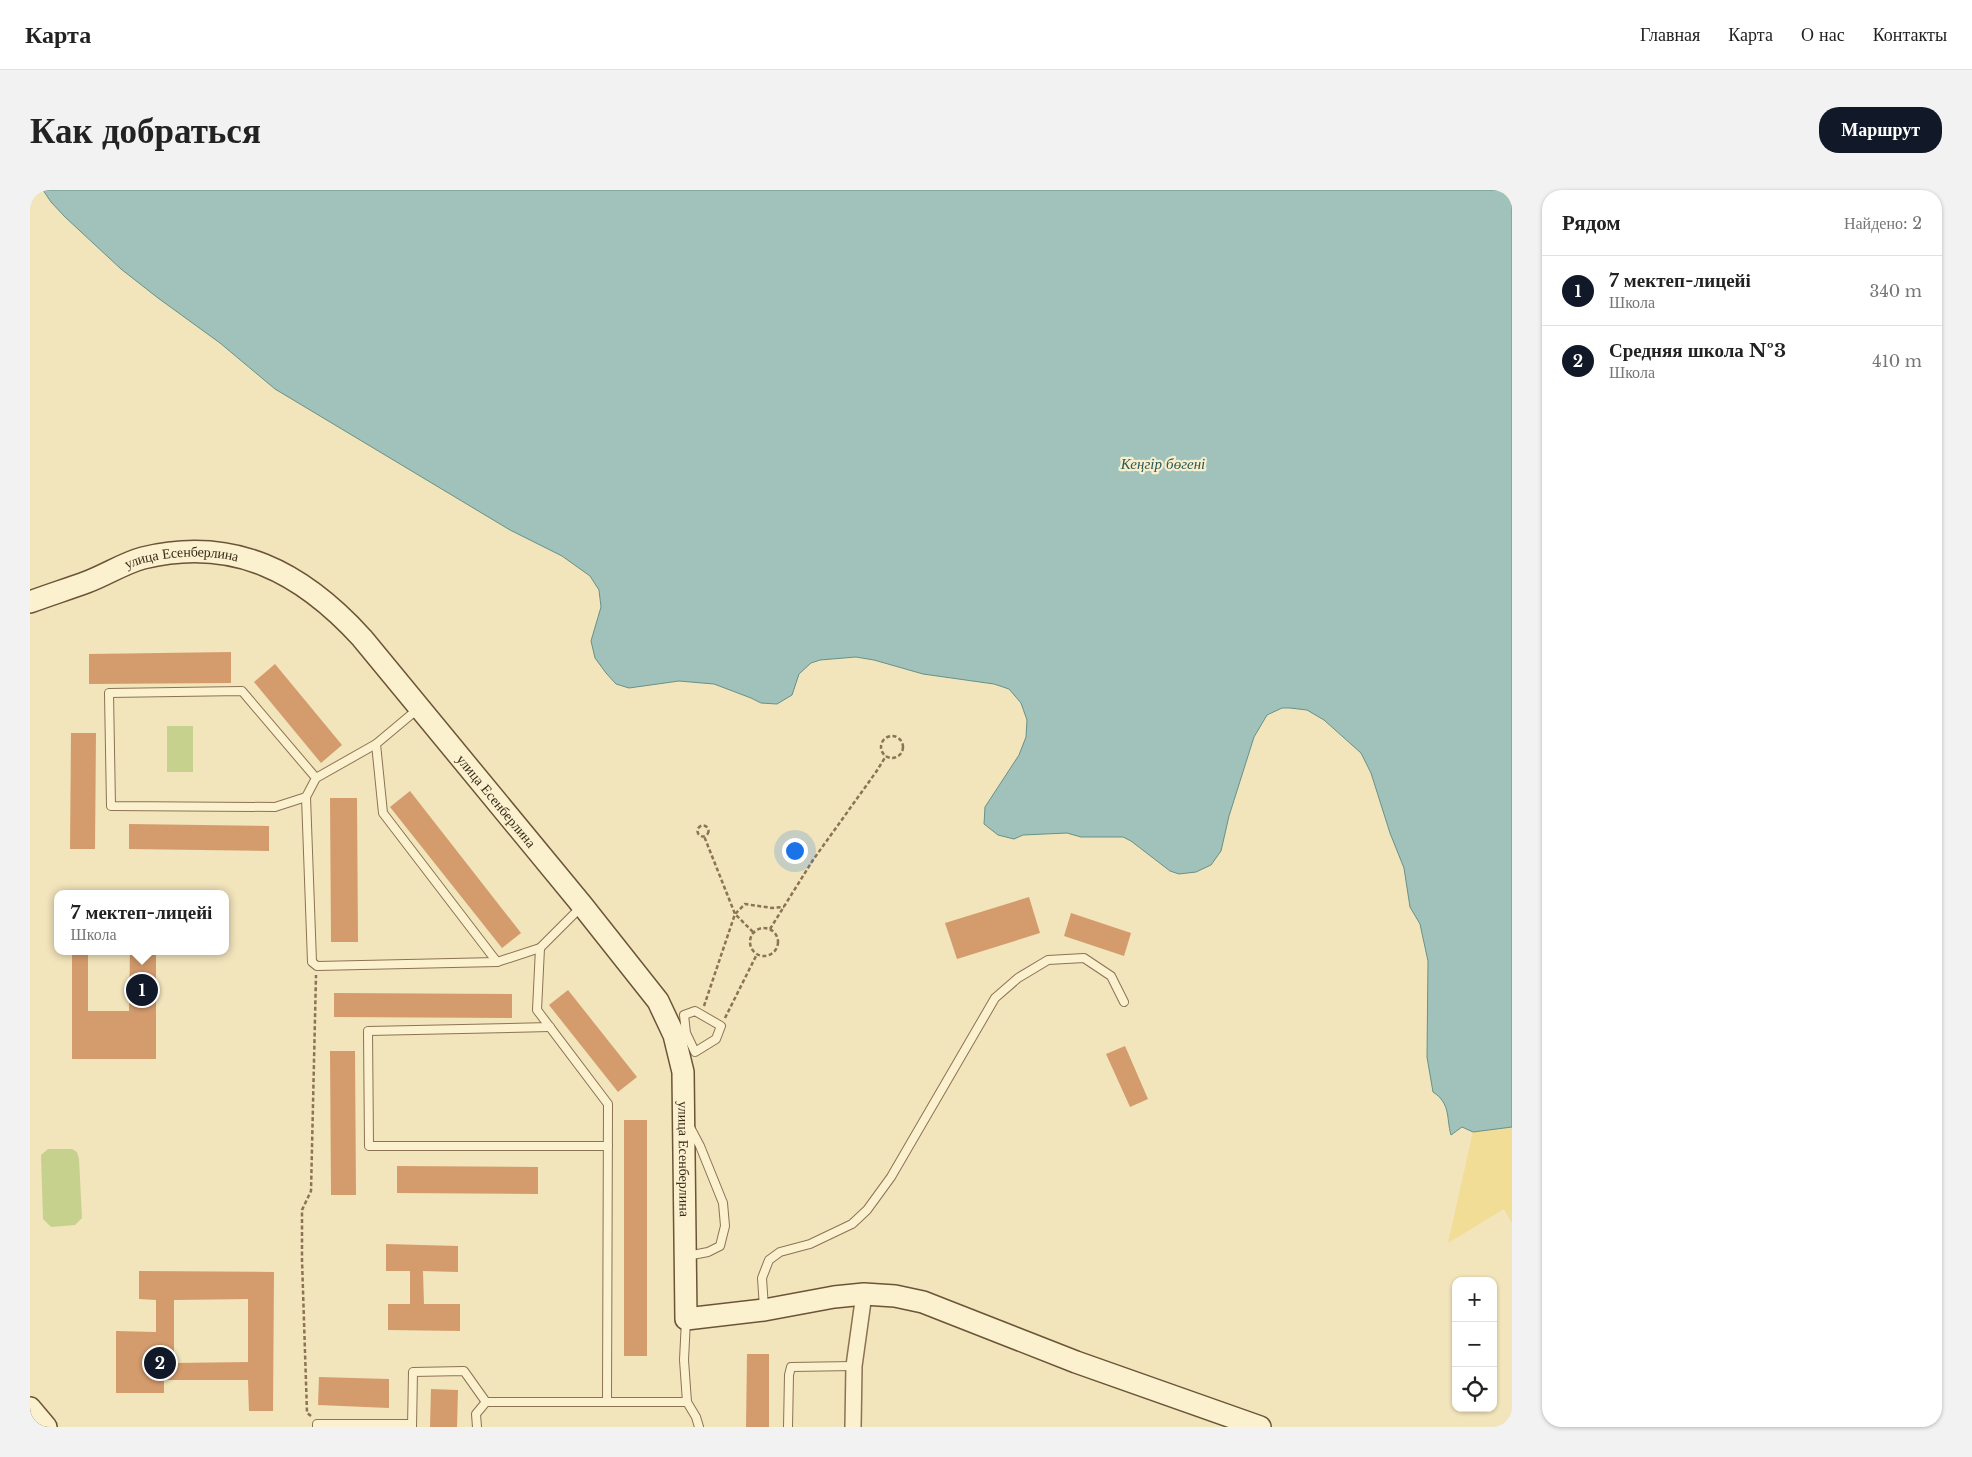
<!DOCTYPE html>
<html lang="ru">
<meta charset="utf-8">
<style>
body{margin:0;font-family:"Libre Baskerville",serif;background:#f2f2f2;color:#222}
.controls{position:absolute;right:15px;bottom:15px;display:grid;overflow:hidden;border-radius:10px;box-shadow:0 1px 4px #0004}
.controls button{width:45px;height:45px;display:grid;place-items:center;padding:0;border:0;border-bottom:1px solid #e0e0e0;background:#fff;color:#222;font:25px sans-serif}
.you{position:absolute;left:764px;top:660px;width:18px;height:18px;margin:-12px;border:4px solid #fff;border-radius:50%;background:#1a73e8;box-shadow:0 0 0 8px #1a73e833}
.badge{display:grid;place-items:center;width:32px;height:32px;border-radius:50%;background:#111827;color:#fff;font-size:16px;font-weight:700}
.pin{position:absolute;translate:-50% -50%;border:2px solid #fff;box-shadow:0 1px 5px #0006}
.popup{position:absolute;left:24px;top:700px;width:175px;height:65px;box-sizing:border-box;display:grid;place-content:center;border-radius:10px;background:#fff;filter:drop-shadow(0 1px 4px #0005);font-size:16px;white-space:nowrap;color:#767676}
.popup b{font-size:19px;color:#222}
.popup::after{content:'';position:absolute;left:50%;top:100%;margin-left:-10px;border:10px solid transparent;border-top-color:#fff}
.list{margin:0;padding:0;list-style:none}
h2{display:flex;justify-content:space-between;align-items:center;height:65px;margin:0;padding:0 20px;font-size:21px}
h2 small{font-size:16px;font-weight:400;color:#767676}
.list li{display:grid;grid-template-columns:32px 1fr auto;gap:15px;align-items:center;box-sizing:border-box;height:70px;padding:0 20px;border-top:1px solid #e0e0e0}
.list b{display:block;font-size:19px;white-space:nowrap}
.list p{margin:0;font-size:16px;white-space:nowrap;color:#767676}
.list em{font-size:16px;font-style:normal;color:#767676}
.icon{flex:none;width:28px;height:28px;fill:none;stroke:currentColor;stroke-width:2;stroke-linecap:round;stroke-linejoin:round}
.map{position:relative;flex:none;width:1482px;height:1237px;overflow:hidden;border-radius:20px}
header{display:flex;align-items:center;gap:30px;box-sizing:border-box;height:70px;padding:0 25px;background:#fff;border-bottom:1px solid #e0e0e0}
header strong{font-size:24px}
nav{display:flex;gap:28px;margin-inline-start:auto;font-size:18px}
.intro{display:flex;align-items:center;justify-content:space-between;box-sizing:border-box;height:120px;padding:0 30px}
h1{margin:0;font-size:35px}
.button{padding:12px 22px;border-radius:20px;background:#111827;color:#fff;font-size:18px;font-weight:700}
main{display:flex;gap:30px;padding:0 30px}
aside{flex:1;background:#fff;border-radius:20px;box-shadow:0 1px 4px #0004}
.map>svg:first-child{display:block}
.green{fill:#c6d18e}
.sand{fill:#f1dd95}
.water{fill:#a0c2ba;stroke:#679188}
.building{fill:#d49c6d;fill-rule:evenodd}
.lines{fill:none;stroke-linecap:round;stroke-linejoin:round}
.lane-casing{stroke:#8b7353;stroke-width:10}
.street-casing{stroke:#8b7353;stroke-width:18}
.secondary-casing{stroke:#6c5437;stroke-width:24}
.path{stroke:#8b7353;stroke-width:2.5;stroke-dasharray:4 2.5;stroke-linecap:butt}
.lane{stroke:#fcf1cf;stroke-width:8}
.street{stroke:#fcf1cf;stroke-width:15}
.secondary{stroke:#fcf1cf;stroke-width:21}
.labels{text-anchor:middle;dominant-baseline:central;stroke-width:4.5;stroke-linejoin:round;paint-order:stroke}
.street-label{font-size:14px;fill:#382a1a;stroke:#f9eecb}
.water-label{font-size:15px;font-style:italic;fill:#275a59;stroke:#f9eecb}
</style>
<header>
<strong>Карта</strong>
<nav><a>Главная</a><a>Карта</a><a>О нас</a><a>Контакты</a></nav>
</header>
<div class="intro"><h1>Как добраться</h1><a class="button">Маршрут</a></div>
<main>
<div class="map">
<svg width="1482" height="1237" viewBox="0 0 1482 1237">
<rect width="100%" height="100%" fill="#f2e4bb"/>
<g class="green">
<rect x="137" y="536" width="26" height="46"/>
<path d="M 18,959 L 42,959 L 47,962 L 49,969 L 52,1028 L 45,1035 L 21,1037 L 13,1029 L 11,965 Z"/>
</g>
<path class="sand" d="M 1482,937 L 1482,1033 L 1474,1019 L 1418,1053 L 1443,942 Z"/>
<path class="water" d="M 13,0 L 1482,0 L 1482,937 L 1443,942 L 1432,937 L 1421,945 C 1416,927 1421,914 1403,902 L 1397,867 L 1398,771 L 1390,734 L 1380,717 L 1374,678 L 1360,643 L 1341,583 L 1331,563 L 1294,530 L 1277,520 L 1260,518 L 1252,518 L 1237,525 L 1224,547 L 1199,626 L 1191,661 L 1181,675 L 1166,682 L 1149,684 L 1140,681 L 1101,651 L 1093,647 L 1051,647 L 1037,643 L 993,645 L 984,649 L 968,645 L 954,634 L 955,617 L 989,565 L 996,547 L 997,530 L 991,513 L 979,499 L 964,494 L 893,484 L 844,470 L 826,467 L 790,470 L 781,473 L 769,484 L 762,505 L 747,514 L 731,513 L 721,508 L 684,494 L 649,491 L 599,498 L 586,494 L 576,483 L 565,468 L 561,451 L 571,417 L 569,400 L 560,386 L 532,366 L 480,340 L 245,199 L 190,153 L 128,108 L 91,79 L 35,27 L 21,12 Z"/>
<g class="building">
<path d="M 201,462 L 201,493 L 59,494 L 59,464 Z"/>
<path d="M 245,474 L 312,555 L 291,573 L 224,492 Z"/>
<path d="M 41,543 L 66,543 L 65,659 L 40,659 Z"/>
<path d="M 380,601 L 491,743 L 472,758 L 360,617 Z"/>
<path d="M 300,608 L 327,608 L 328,752 L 301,752 Z"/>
<path d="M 99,634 L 239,636 L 239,661 L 99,659 Z"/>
<path d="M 999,707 L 1010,743 L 927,769 L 915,733 Z"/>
<path d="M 1041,723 L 1101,743 L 1094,766 L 1034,746 Z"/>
<path d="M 42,761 L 58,761 L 58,821 L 99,821 L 100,761 L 126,761 L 126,869 L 42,869 Z"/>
<path d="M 538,800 L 607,887 L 588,902 L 519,815 Z"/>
<path d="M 304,803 L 482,804 L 482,828 L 304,827 Z"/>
<path d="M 1095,856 L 1118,909 L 1100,917 L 1076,864 Z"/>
<path d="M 300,861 L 325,861 L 326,1005 L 301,1005 Z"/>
<rect x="594" y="930" width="23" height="236"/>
<path d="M 367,976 L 508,977 L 508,1004 L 367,1003 Z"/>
<path d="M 356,1054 L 428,1056 L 428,1082 L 393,1081 L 394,1114 L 430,1114 L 430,1141 L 358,1140 L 358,1114 L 380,1114 L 380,1081 L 356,1081 Z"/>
<path d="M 109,1081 L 244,1082 L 243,1221 L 219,1221 L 218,1190 L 134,1190 L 134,1203 L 86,1203 L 86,1141 L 126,1142 L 126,1110 L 109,1109 ZM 218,1109 L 218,1172 L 144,1173 L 144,1110 Z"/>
<path d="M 717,1164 L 739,1164 L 739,1237 L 716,1237 Z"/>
<path d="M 289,1187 L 359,1189 L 359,1218 L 288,1215 Z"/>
<path d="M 401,1199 L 428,1200 L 427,1237 L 400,1237 Z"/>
</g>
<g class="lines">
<defs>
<g id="lane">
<path d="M 389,518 L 346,554 L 353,623 L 467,772 L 510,758"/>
<path d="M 286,588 L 212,501 L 79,503 L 81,616 L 245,617 L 276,607 L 286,588 L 346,554"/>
<path d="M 276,607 L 282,772 L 287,776 L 467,772"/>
<path d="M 551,717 L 510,758 L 507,820 L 578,914 L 577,1212"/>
<path d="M 520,837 L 338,841 L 339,956 L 578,956"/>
<path d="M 646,845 L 656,843 L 665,862 L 686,849 L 691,836 L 665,821 L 654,825 L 656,843"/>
<path d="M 657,1066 L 678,1062 L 690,1056 L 695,1036 L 693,1013 L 670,956 L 660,937"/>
<path d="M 734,1118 L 732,1088 L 739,1070 L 750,1062 L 780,1054 L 822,1034 L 837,1020 L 861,987 L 965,808 L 988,788 L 1018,770 L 1054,768 L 1081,786 L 1094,812"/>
<path d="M 656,1130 L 654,1170 L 657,1212 L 666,1227 L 669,1237"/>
<path d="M 456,1212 L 657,1212"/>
<path d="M 287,1237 L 287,1234 L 382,1234"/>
<path d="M 382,1237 L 383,1182 L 434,1181 L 456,1212"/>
<path d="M 447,1237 L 446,1224 L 456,1212"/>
<path d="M 758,1237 L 759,1185 L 761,1177 L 824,1176"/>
</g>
<path id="street" d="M 823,1237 L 824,1176 L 834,1104"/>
<g id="secondary">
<path id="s1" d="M 0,412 C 19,405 38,399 57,392 C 76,385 94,373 113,368 C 204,346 272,382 332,448 L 552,715 L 628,811 L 644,845 L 653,882 L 656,1129 L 734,1120 L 804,1107 L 834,1104 L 865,1106 L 893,1112 L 1046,1172 L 1230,1237"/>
<path d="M 0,1218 L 16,1237"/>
</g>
</defs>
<use href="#lane" class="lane-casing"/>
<use href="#street" class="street-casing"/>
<use href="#secondary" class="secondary-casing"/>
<g class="path">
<circle cx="862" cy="557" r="11"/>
<circle cx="673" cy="641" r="5.5"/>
<circle cx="734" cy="752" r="14"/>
<path d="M 740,739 L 783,670 L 846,582 L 856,566"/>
<path d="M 723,742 L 705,724 L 715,714 L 742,718 L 754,717"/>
<path d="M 674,816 L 705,724 L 674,646"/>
<path d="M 695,828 L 727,764"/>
<path d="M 281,1226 L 277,1223 L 272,1070 L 272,1020 L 281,1001 L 286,785"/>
</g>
<use href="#lane" class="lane"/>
<use href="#street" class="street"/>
<use href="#secondary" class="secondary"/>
</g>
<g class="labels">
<g class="street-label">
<text stroke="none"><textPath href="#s1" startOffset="160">улица Есенберлина</textPath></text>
<text stroke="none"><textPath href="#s1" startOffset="579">улица Есенберлина</textPath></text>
<text stroke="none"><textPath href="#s1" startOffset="999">улица Есенберлина</textPath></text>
</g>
<g class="water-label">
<text x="1133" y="273">Кеңгір бөгені</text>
</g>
</g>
</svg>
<div class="controls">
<button>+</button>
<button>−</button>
<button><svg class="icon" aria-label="locate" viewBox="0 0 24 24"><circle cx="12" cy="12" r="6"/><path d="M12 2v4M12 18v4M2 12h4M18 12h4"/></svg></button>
</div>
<div class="you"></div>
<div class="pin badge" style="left:112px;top:800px">1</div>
<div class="popup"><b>7 мектеп-лицейі</b>Школа</div>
<div class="pin badge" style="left:130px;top:1173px">2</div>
</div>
<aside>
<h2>Рядом<small>Найдено: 2</small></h2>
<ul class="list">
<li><span class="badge">1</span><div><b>7 мектеп-лицейі</b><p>Школа</p></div><em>340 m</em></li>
<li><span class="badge">2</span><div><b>Средняя школа №3</b><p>Школа</p></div><em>410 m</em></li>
</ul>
</aside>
</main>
